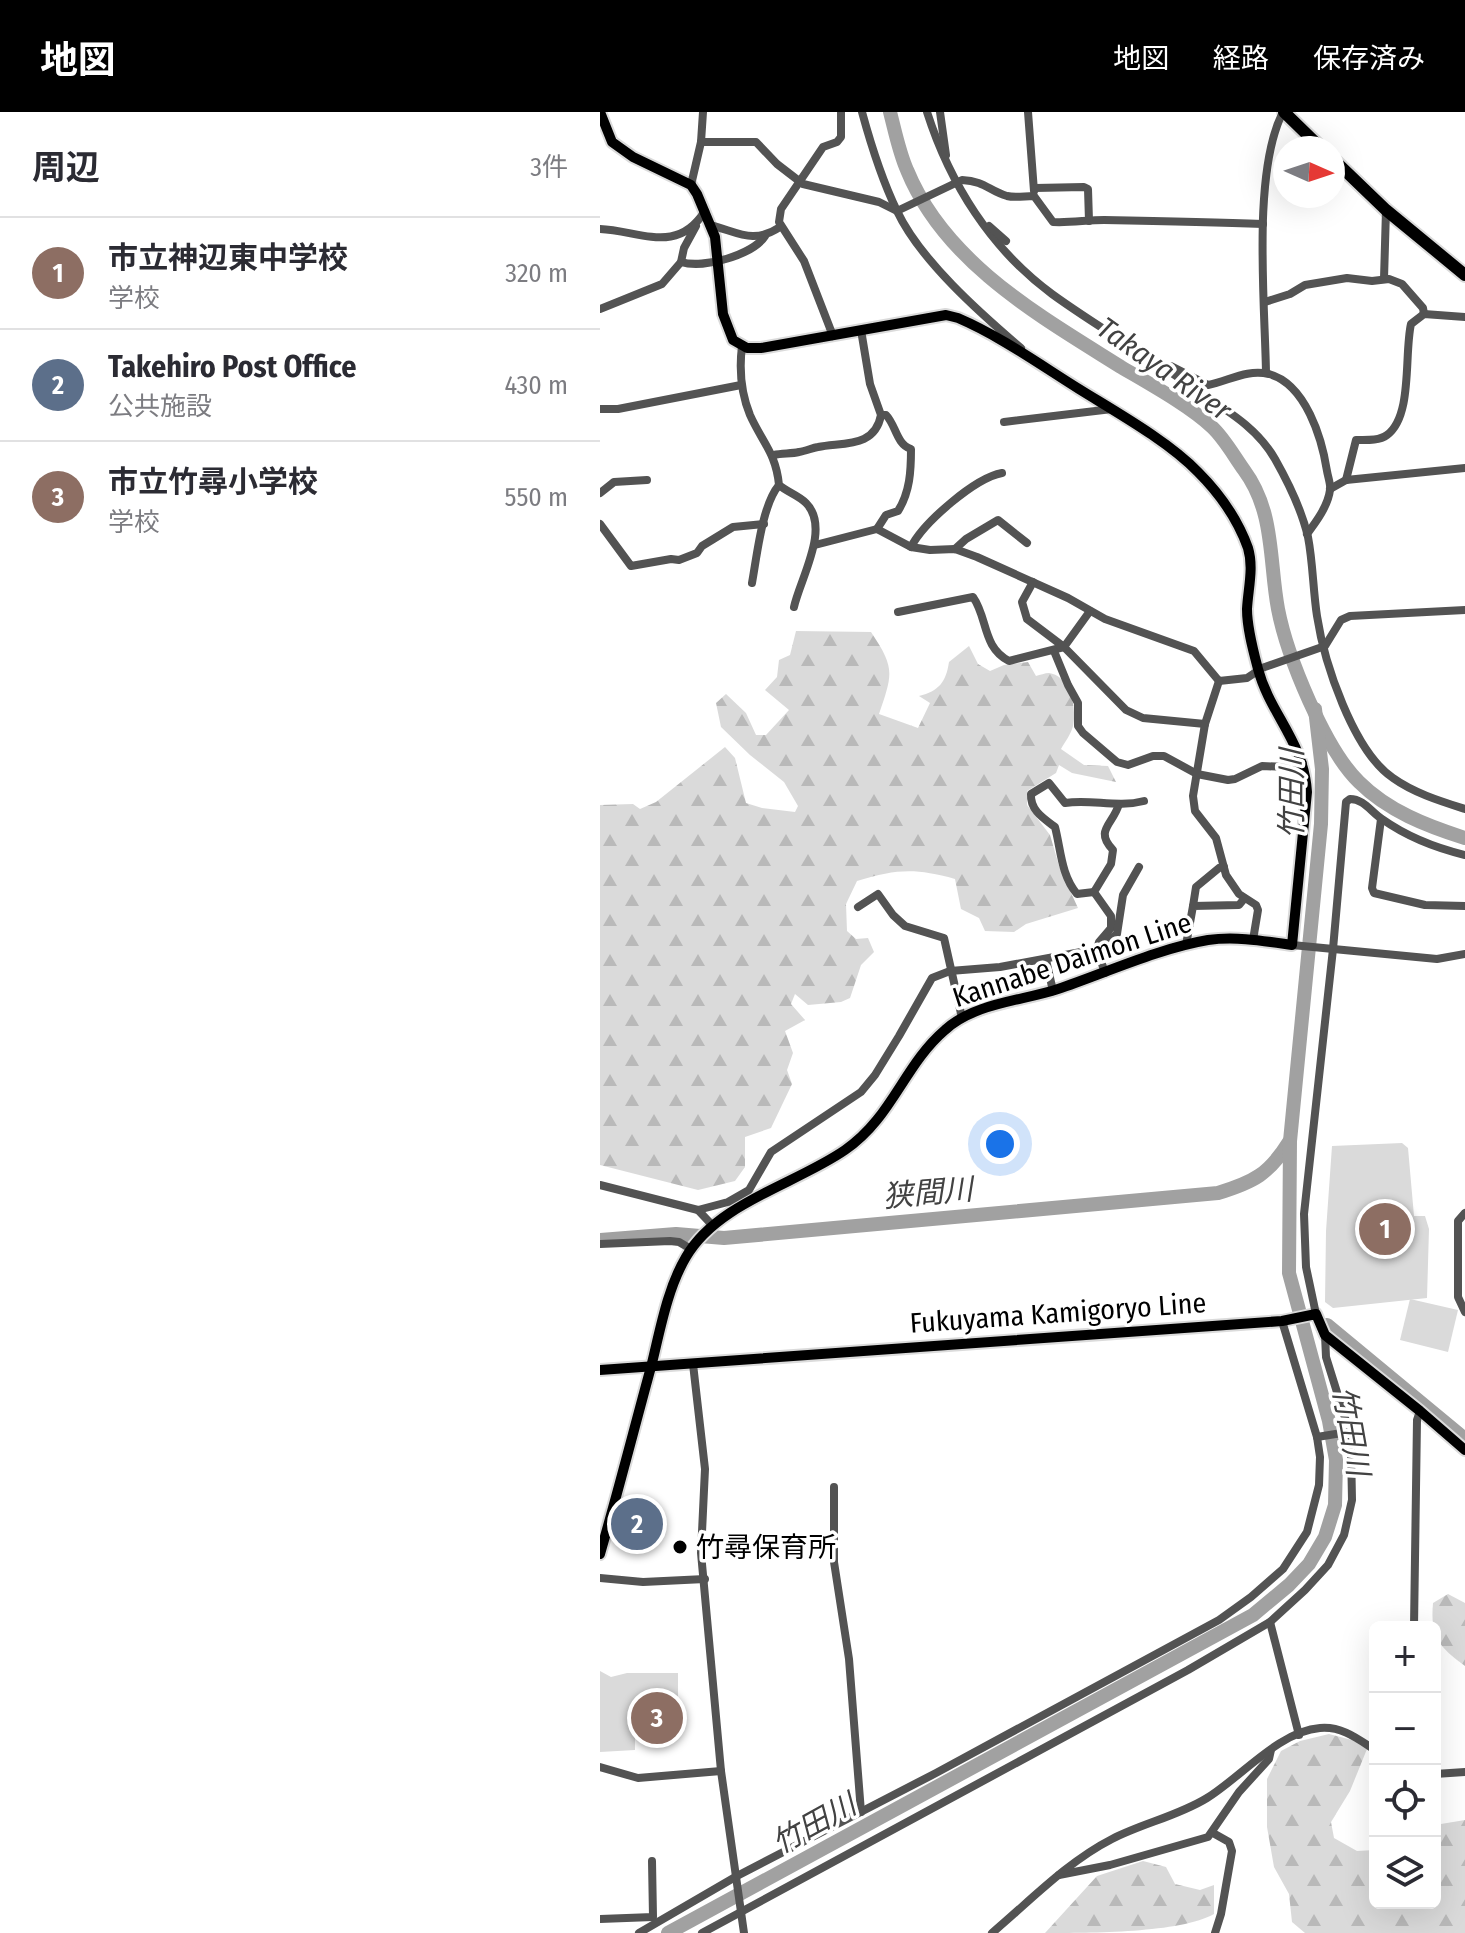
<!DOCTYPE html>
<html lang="ja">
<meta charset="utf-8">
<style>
body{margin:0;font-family:"Fira Sans Condensed","Noto Sans JP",sans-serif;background:#f7f7f7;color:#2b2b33}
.controls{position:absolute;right:24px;bottom:24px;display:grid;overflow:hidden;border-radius:12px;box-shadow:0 8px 32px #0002}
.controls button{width:72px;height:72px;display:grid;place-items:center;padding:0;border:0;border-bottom:2px solid #e1e1e2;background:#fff;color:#2b2b33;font:40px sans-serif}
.compass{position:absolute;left:673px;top:24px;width:72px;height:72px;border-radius:50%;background:#fff;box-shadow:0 8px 32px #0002;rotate:93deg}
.you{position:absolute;left:400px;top:1032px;width:28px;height:28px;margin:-20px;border:6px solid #fff;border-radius:50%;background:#1a73e8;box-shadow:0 0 0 12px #1a73e833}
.badge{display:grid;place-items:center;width:52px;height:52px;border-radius:50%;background:#000;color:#fff;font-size:26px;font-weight:700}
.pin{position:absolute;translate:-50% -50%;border:4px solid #fff;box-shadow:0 2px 8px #0006}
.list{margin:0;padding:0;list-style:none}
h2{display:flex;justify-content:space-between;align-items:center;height:104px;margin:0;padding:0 32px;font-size:34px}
h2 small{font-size:26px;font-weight:400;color:#7c7c81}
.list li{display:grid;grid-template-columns:52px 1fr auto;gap:24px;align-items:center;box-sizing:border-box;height:112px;padding:0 32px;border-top:2px solid #e1e1e2}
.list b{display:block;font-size:30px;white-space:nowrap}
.list p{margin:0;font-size:26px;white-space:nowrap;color:#7c7c81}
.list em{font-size:26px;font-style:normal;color:#7c7c81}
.icon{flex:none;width:44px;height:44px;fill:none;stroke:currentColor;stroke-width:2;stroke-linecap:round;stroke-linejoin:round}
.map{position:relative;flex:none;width:865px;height:1821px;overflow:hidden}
header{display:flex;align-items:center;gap:48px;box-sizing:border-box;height:112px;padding:0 40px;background:#000;color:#fff}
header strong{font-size:38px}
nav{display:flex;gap:44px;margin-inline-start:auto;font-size:28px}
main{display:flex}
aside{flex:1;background:#fff}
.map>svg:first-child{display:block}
.grass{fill:#dadada}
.forest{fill:url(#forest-firs)}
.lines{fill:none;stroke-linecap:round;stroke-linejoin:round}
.river{stroke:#a1a1a1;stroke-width:14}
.major-casing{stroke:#dbdbdb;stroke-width:14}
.highway-casing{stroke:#dbdbdb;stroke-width:16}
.minor{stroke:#535353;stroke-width:8}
.major{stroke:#000;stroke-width:10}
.highway{stroke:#000;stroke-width:12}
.poi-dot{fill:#000;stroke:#fff;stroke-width:3}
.labels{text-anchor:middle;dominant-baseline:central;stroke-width:7;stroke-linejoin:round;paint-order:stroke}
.street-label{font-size:28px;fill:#000;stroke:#fff}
.poi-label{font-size:28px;fill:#000;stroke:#fff;text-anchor:start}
.water-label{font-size:30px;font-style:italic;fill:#424242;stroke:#fff}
</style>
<header>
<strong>地図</strong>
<nav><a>地図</a><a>経路</a><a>保存済み</a></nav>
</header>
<main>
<aside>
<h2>周辺<small>3件</small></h2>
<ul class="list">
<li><span class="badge" style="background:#8d6e63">1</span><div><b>市立神辺東中学校</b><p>学校</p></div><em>320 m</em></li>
<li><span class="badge" style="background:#5c6f8a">2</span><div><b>Takehiro Post Office</b><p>公共施設</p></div><em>430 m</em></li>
<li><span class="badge" style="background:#8d6e63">3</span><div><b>市立竹尋小学校</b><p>学校</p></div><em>550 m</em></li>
</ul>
</aside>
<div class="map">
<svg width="865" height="1821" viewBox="0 0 865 1821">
<defs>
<pattern id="forest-firs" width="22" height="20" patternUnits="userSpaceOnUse" patternTransform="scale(2)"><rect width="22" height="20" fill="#dadada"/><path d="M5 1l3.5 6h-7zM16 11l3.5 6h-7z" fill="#b9b9b9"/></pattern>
</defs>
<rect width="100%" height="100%" fill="#fff"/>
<g class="grass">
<path d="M 802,1031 L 808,1036 L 814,1104 L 825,1104 L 829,1117 L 827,1186 L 733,1196 L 725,1190 L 726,1119 L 732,1034 Z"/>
<path d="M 810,1187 L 858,1198 L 848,1240 L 800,1228 Z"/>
<path d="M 0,1559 L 11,1565 L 27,1561 L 78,1561 L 78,1616 L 35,1621 L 35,1638 L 0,1640 Z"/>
</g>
<g class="forest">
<path d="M 196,519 L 271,520 C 295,556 293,561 279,602 L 318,616 L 330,591 L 319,584 C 339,579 346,570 349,550 L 369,534 L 378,552 L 390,559 L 404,553 L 428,550 L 436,564 C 440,563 445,561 449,561 C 471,564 477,597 473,614 C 471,622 465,630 461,637 L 484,653 L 508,654 L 516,670 L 472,661 L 459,653 L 456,661 L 427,679 L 427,693 L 450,723 L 460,757 L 478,796 L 426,812 L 414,820 L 385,819 L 379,806 L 361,797 L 355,767 C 315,756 297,757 257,769 L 246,792 L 247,819 L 256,827 L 268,826 L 274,840 L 261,853 L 250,886 L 241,890 L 208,893 L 195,882 L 191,892 L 205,908 L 185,919 L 193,941 L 187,958 L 192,972 L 171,1016 L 145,1025 L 145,1055 L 135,1069 L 98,1078 L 0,1053 L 0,693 L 33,692 L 40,697 L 56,690 L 125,635 L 135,646 L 146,691 L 162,696 L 195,700 L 198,694 L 184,670 L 150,643 L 121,615 L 116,591 L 126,582 L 146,601 L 156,623 L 166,623 L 189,598 L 165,578 L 177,565 L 179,548 L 190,543 Z"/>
<path d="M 848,1482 L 865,1491 L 865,1554 C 839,1535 830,1525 833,1491 Z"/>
<path d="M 729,1622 L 752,1628 L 767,1637 L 750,1679 L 731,1710 L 734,1726 L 757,1739 L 775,1738 L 775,1791 L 835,1791 L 835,1708 L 841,1712 L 865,1708 L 865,1821 L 705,1821 L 692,1810 L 689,1782 L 674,1755 L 667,1715 L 667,1667 L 681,1639 L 700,1629 Z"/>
<path d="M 543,1749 L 566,1755 L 575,1772 L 600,1778 L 614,1773 L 614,1802 C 581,1821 490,1821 445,1821 L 497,1764 Z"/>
</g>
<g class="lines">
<g class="river">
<path d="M 290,0 C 295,19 299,40 307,58 C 345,151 440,204 521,255 C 548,271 590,294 612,315 C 624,326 634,344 644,358 C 675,400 669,449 678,497 C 687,544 725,637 759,670 C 788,699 827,714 865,726"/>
<path d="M 0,1128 L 76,1122 L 124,1126 L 618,1081 C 654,1070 669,1062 689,1030"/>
<path d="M 727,1213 L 865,1327"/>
<path d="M 68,1821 L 653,1503 L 689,1473 L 709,1452 L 725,1425 L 735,1393 L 736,1348 L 729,1309 L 689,1161 L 690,1029 L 721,712 L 722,657 L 715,597"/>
</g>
<defs>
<g id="major">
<path d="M 0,1258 L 682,1209 L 716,1202 L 725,1223 L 820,1299 L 865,1338"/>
<path d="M 0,1442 C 18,1380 34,1317 51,1255 C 60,1219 67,1177 86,1145 C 117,1091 196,1072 245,1038 C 292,1006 304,953 345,918 C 374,891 422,889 458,877 C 505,861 560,836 608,828 C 636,824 664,829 692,833 L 707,680 C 704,630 670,602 658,557 C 653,538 647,516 647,497 C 648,477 654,456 648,436 C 638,408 619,381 598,360 C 568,329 516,300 479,277 C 439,252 400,224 358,206 L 346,203 L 161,236 L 147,236 L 133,228 L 123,202 L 115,125 L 97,82 L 91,73 L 33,45 L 12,30 L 0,0"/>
</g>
<g id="highway">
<path d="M 684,0 L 721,36"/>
<path d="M 733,47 L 786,98 L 865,163"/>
</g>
</defs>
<use href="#major" class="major-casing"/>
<use href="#highway" class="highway-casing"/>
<g class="minor">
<path d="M 262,0 C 271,33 282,68 297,99 C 320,148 380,201 421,236"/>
<path d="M 327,0 C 350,72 391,137 452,182 C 496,214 544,241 589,273 C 620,295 655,312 675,347 C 688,370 702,399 708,425 C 713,451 713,478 717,504 C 724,550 753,639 793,666 C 814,681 840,689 865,697"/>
<path d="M 340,0 L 346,43"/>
<path d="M 428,0 L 434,79"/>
<path d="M 101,30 L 156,30 L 177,52 L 203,72 L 279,90 L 297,99 L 362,68 C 385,69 389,79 407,84 C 415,86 425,84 434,84 L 453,110 C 470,111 487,108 504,108 C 557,109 609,110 663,112"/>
<path d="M 91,73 L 101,30 L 103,0"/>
<path d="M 435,76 L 484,75 L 488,77 L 489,109"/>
<path d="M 110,113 C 138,120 153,133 180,115"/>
<path d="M 389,114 L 406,129"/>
<path d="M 0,117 C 41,119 77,143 105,99"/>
<path d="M 81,150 C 103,157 153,143 165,124"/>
<path d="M 784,167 L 786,98"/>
<path d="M 665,190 L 690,182 L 705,173 L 747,166 L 772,169 L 789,167 L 802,172 L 823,196 L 824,202"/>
<path d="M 0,197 L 62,172 L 81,150 L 84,136 L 96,114"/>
<path d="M 233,224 L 204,149 L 179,110 L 181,97 L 223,35 L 237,30 L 241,25 L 241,0"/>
<path d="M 142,234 C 139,258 141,281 150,303 C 162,330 176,341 179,373 C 187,380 198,383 206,391 C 231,416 200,467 194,495"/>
<path d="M 564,254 L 571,254 L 608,273 C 629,269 646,257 669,262 C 706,272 722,327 727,359 C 728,365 731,373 730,378 C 728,394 716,410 707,422"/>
<path d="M 666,261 C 665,192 652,60 683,0"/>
<path d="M 0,297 L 18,297 L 141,273"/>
<path d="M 404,310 L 512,297"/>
<path d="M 174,343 C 182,341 191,342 199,340 C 206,339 212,336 218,335 C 243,330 275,336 281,303 L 270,272 L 261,218"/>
<path d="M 746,368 L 756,328 C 766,328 779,329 787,323 C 813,304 804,242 811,212 L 824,202 L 865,205"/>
<path d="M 730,377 L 746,368 L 865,356"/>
<path d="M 0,381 L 14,370 L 47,368"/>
<path d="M 0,412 L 31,454 L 71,447 L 79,448 L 97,441 L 102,434 L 133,415 L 164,412"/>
<path d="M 277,417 L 286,403 L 298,399 C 310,380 311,359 311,337 C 296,332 296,313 286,303 L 281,303"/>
<path d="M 215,433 L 277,417 L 311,435 L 330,438 L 355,437 L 377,445 L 468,486 L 505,507 L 594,539 L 619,569 L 647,566 L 662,556 L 725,534 L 741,508 L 750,504 L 865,498"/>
<path d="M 311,435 C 324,410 375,366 402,361"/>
<path d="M 355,437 L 366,427 L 398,408 L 427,431"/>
<path d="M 433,470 L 422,490 L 427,507 L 464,535 L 526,598 L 543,606 L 605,612"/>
<path d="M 152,471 C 157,444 162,393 179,373"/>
<path d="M 298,500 L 373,485 C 388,506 382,535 409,549 L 464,535 L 490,499"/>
<path d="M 454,539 L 468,573 L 478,591 L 478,614 L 483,621 L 517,650 L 528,653 L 553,644 L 564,644 L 597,662 L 628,668 L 635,667 L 662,654 L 688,655 L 703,651"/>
<path d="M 619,569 L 605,612 L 593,684 L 595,699 L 616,726 L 626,763 L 639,782 L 656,793 L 658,798 L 653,828"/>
<path d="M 781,707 L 772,776 L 774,781 L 825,793 L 865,794"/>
<path d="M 494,780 L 477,782 C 461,763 461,738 455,715 C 443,706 430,698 431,682 L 449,671 L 465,691 C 492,687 517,696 544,689"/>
<path d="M 593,794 L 596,775 L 619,756 L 624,755"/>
<path d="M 258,795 L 278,782 L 293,803 L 305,814 L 344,826 L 362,906"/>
<path d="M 586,833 L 593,794 L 639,793 L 644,787"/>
<path d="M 692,833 L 837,847 L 865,842"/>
<path d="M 446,848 L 453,879"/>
<path d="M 505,861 L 497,837 L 499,830 L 511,816 L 511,804 L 494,780 L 511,752 L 513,738 C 494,718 513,713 519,692"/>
<path d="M 0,1073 L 98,1098 L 113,1114"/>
<path d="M 98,1098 L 128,1090 L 149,1078 L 171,1040 L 261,980 L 275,963 L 299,924 L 332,866 L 350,859 L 400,855 L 497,837 L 517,822 L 523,783 L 539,755"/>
<path d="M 865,1101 L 858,1109 L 858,1185 L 865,1200"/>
<path d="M 0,1132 L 70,1129 L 79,1130 L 91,1137"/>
<path d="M 716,1202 L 706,1155 L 704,1102 L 733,837 L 746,690 L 750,687 C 764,687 771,700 782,707 C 806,724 836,736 865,743"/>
<path d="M 93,1252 L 105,1357 L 101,1441 L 121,1659 L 144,1821"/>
<path d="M 717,1325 L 748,1320"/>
<path d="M 234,1375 L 234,1450 L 249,1547 L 261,1700"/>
<path d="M 0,1466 L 43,1470 L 105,1467"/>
<path d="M 670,1510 L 699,1623"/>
<path d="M 814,1515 L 817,1308 L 820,1299"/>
<path d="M 0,1655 L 38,1666 L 121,1659"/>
<path d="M 835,1662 L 865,1660"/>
<path d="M 613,1721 L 629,1730 L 632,1739 L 621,1802 L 615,1821"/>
<path d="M 459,1763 L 510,1753 L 608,1725 L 639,1680 L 669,1647 L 671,1638"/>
<path d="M 0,1807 L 53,1805 L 52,1749"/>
<path d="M 39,1821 L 137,1764 L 336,1661 L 619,1508 L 651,1485 L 683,1457 L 707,1420 L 719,1373 L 720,1345 L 717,1325 L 682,1209"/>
<path d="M 102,1821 L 588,1558 L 670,1510 L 705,1478 L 728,1453 L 744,1423 L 752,1388 L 751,1337 L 746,1309 L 726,1245 L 725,1223"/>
<path d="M 392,1821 C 430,1789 467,1750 512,1727 C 543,1711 578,1704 607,1686 C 640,1666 679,1619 720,1616 C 742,1614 758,1627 775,1638"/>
</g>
<use href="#major" class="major"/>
<use href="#highway" class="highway"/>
</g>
<circle class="poi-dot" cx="80" cy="1435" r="8"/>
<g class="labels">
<g class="street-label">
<text transform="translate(472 848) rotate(-18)">Kannabe Daimon Line</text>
<text transform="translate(458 1201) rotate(-4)">Fukuyama Kamigoryo Line</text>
</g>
<g class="poi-label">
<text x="96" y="1435">竹尋保育所</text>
</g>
<g class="water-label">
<text transform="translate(564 257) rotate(35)">Takaya River</text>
<text transform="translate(692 682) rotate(-90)">竹田川</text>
<text transform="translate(328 1081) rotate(-5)">狭間川</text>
<text transform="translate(751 1319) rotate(80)">竹田川</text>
<text transform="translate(214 1712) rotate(-29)">竹田川</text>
</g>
</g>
</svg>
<div class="controls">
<button>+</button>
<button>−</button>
<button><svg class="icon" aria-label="locate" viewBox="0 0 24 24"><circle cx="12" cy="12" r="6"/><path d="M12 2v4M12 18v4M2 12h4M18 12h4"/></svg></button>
<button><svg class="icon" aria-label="layers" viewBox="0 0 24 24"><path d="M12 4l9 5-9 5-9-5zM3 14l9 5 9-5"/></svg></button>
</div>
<svg class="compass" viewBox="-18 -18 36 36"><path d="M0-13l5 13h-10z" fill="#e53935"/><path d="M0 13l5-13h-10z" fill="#7c7c81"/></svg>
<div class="you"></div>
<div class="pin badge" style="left:785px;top:1117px;background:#8d6e63">1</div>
<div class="pin badge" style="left:37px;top:1412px;background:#5c6f8a">2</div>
<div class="pin badge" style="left:57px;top:1606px;background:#8d6e63">3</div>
</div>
</main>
